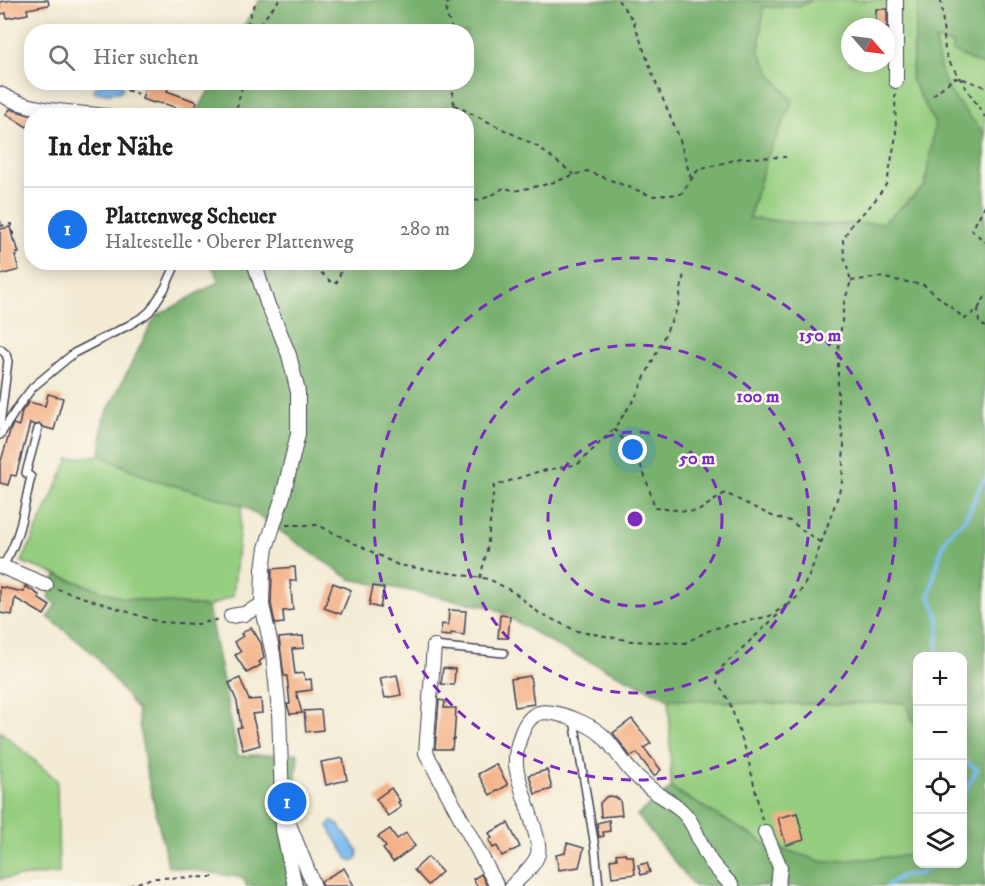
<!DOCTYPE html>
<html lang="de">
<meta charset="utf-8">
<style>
body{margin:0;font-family:"IM FELL DW Pica",serif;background:#f2f2f2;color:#202124}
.controls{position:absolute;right:18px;bottom:18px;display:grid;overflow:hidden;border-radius:12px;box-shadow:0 3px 15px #0003}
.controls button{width:54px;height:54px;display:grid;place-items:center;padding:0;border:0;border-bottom:2px solid #e0e0e0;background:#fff;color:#202124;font:30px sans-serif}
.compass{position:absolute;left:841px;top:18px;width:54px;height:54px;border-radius:50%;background:#fff;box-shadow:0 3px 15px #0003;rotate:118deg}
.you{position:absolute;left:633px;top:450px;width:21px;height:21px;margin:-15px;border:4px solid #fff;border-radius:50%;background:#1a73e8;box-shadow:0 0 0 9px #1a73e833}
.badge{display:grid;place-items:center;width:39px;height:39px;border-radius:50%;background:#1a73e8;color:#fff;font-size:20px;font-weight:700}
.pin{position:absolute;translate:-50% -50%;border:3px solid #fff;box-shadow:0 2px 6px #0006}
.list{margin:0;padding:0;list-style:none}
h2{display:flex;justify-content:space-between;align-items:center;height:78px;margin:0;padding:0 24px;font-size:26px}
h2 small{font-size:20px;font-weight:400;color:#757577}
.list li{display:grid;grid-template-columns:39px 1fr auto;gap:18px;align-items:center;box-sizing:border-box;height:84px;padding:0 24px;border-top:2px solid #e0e0e0}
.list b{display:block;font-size:22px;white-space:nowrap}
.list p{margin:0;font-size:20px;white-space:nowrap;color:#757577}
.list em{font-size:20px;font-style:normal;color:#757577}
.icon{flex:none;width:33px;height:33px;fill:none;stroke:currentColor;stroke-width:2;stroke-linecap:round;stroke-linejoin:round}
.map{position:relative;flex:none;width:985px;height:886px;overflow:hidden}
.search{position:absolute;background:#fff;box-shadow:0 3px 15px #0003;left:24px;top:24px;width:450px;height:66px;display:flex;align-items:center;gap:15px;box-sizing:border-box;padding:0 21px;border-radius:24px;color:#757577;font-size:22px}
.panel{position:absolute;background:#fff;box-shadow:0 3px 15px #0003;left:24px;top:108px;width:450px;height:162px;border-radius:24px}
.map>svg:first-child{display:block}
.green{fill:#96ce80;stroke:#5c785e;stroke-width:1.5;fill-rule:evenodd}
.forest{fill:#78b16e;stroke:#4d6a54;stroke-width:1.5}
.water{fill:#7abcef;stroke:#4e6f95;stroke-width:1.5}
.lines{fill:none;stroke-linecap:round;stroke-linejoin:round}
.stream{stroke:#7abcef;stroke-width:4}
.building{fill:#f4b085}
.service-casing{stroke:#414052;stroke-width:10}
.minor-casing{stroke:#414052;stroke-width:16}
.path{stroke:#414052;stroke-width:2;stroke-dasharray:4.5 4.5;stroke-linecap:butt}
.service{stroke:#fff;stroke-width:7}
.minor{stroke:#fff;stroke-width:14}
.ring{fill:none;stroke:#7b2cbf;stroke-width:3;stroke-dasharray:10 8}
.centre{fill:#7b2cbf;stroke:#fbf7ec;stroke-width:3}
.ring-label{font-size:18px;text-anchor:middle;font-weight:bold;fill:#7b2cbf;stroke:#fbf7ec;stroke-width:5;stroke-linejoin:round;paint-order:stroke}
</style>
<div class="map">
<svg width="985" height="886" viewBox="0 0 985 886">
<rect width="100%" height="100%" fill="#fbf7ec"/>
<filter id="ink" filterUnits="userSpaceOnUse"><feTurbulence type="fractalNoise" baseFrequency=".0167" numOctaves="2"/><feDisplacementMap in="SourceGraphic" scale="12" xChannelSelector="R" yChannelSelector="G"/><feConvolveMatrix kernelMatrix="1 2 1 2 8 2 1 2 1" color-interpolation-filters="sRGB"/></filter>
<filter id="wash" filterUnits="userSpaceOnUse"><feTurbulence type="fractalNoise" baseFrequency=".008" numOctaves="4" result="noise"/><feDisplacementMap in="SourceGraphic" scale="24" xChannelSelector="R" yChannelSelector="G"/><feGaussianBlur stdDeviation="1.35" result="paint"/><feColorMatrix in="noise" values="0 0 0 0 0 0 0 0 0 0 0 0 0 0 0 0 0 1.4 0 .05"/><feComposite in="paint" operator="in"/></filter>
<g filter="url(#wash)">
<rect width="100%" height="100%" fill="#f3ebd4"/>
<g class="green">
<path d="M 812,0 L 919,0 L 911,79 L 935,124 L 925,186 L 883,223 L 819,225 L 749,219 L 767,157 L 793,101 L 773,77 L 759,52 L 763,7 L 800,6 ZM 850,27 L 886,27 L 886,63 L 850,63 Z"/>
<path d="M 935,40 L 952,44 L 977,63 L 985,65 L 985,134 C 974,122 950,97 944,82 C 939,68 937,54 935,40 Z"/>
<path d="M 100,455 L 149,478 L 242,505 L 233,596 L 208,607 L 122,598 L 22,562 L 69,459 Z"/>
<path d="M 669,699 L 779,704 L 906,703 L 917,731 L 918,846 L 915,855 L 824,862 L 766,844 L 671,788 Z"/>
<path d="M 0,731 L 57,780 L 59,873 L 0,879 Z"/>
</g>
<g class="forest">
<path d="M 260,0 L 812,0 L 800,6 L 763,7 L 759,52 L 773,77 L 793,101 L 767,157 L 749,218 L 819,225 L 883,223 L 925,186 L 935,124 L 911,79 L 919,0 L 985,0 L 985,65 L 977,63 L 952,51 L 952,44 L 935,40 C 937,55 939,69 945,82 C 951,97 974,122 985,134 L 985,886 L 694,886 L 637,815 L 671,788 L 766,844 L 824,862 L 914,855 L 917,846 L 918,864 L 962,864 L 962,656 L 918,656 L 917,731 L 905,703 L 779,704 L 669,699 L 555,645 L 494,608 L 350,579 L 242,505 L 149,478 L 100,455 L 103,420 L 155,317 L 220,281 L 210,263 L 466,262 L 466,116 L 195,115 L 213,83 L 466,82 L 466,32 L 240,31 Z"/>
<path d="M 56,575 L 122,598 L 208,607 L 238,756 L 298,753 L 295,790 L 307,886 L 246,886 L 244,878 L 168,866 L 146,769 L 137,710 L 95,655 L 48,617 L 56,604 L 48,597 Z"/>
</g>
<g class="water">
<path d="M 104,82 L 121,83 L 123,88 L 121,91 C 116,93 100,94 94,92 L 95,88 Z"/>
<path d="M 332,821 L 339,825 L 358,851 L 357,858 L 353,861 L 348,859 L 328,826 Z"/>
</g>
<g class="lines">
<g class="stream">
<path d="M 938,656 C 935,646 939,634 939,623 C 938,613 934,604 929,596 C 933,582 940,547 947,537 C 954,528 963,523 969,512 C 975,501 977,489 985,479"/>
<path d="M 962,701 L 962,705"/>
<path d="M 962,750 L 963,760 L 977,769 L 962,797"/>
<path d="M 887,886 L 901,876 L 920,874 L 931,864"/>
</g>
</g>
<g id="blocks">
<g class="building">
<path d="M 13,0 L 48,0 L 49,5 L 27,9 L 28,14 L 7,18 L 6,13 L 0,14 L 0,2 Z"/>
<rect x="876" y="9" width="11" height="18"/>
<path d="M 147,82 L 160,82 L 169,86 L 167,91 L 197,102 L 193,114 L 163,103 L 162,104 L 155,102 L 154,103 L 142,99 Z"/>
<path d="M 10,109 L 32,116 L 32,120 L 27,127 L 6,114 Z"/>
<path d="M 10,227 L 14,243 L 16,243 L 19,253 L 16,253 L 17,256 L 15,256 L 19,270 L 0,275 L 0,229 Z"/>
<path d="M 48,394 L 63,398 L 54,430 L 43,427 L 40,424 L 35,425 L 30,423 L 16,476 L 11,475 L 8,485 L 0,483 L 0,464 L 10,431 L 13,424 L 19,426 L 22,411 L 29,402 L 45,406 Z"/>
<path d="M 295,567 L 296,581 L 290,581 L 293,610 L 283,611 L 284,623 L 275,624 L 271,604 L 272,569 Z"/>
<path d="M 333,583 L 351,590 L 341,614 L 324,608 Z"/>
<path d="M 25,586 L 39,595 L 39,599 L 50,606 L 44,615 L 15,598 L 12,615 L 0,613 L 0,587 L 24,592 Z"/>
<path d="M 373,586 L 384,588 L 380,608 L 369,605 Z"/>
<path d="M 449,610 L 466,611 L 464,635 L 451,633 L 451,636 L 440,635 L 442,624 L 448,625 Z"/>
<path d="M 500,615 L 510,616 L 508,638 L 498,638 Z"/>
<path d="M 251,627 L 261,643 L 264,658 L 259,662 L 261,665 L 247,673 L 235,655 L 241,652 L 234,642 L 243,636 L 241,634 Z"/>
<path d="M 303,636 L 304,648 L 292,649 L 295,674 L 304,673 L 305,680 L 311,679 L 312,690 L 296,692 L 302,713 L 290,714 L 287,704 L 290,704 L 287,676 L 284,676 L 279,638 Z"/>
<path d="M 443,668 L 455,669 L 454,685 L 441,684 Z"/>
<path d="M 397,675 L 401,695 L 385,698 L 380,678 Z"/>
<path d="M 530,676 L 534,704 L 515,707 L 511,679 Z"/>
<path d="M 240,678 L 249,700 L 261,699 L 262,713 L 252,714 L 260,745 L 243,750 L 237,728 L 241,727 L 237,702 L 229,683 Z"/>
<path d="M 439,700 L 445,701 L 444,708 L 456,708 L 454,739 L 453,739 L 452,749 L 435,749 Z"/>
<path d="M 321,710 L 323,730 L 306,732 L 304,711 Z"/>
<path d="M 632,719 L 651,743 L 644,748 L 661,770 L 654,776 L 637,753 L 631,757 L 613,733 Z"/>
<path d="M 343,758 L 347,780 L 326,785 L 321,762 Z"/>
<path d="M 496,764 L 508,785 L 490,795 L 478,774 Z"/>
<path d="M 547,770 L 552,789 L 535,794 L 529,775 Z"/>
<path d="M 391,788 L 400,801 L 398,802 L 401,807 L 388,816 L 376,799 Z"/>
<path d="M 610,796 L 615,797 L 620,800 L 622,815 L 601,817 L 600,803 L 606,797 Z"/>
<path d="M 797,813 L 804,840 L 786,845 L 778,818 Z"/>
<path d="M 609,820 L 610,831 L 603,832 L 604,836 L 599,837 L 597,823 Z"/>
<path d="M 508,823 L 520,847 L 502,856 L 497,846 L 493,848 L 489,840 L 492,838 L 489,833 Z"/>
<path d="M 390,829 L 397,839 L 406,833 L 415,846 L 393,862 L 383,849 L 386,847 L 378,837 Z"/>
<path d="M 567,843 L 584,848 L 579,867 L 559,870 L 556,855 L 565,853 Z"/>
<path d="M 625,853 L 626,856 L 633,856 L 635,874 L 612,877 L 610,860 L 617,859 L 616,854 Z"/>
<path d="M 428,857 L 442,872 L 428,885 L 414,870 Z"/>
<path d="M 647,863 L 650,872 L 641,875 L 638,865 Z"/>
<path d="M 344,868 L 354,886 L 323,886 L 321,881 Z"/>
<path d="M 481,874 L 487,886 L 477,886 L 473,879 Z"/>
</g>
</g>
</g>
<g filter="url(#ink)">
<use href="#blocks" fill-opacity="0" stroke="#414052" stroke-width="1.5"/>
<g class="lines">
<defs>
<g id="service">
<path d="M 0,349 L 6,354 L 8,361 L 0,425"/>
<path d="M 0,435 L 20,404 L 33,387 L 74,353 L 129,325 L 144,316 L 150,311 L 165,288 L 177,262"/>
<path d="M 2,566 C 20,543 24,505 31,477 L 26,473 L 38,429"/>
<path d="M 434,646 L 504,653"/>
<path d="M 574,720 L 595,847 L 599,886"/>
</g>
<g id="minor">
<path d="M 896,81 L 896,0"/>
<path d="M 0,94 C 31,112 72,112 107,116"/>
<path d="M 254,262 L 267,303 L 279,330 L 289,355 L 298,392 L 298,434 L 283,496 L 266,548 L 263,569 L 262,605 L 273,654 L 279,711 L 283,830 L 295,886"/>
<path d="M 0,566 L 46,585"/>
<path d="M 231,616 L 244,614 L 262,605"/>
<path d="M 434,646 L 426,753 L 497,886"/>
<path d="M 289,824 L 314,886"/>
<path d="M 765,832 L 780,867 L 778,886"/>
<path d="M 512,886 C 521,876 534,867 538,854 C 542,838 518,787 516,765 C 515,750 522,718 539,713 C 555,709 590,724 602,735 C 615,747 622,763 634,774 C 641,780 648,787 655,792 C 669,801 681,807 690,821 C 698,834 702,849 711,862 C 717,870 725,878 732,886"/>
</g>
</defs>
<use href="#service" class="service-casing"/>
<use href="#minor" class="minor-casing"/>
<g class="path">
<path d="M 448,0 L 446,13 L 453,32"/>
<path d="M 618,0 L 633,20 L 654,78 L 679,137 L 691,179"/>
<path d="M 941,0 L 945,50 L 948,60 L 985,117"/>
<path d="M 253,32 L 250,31 C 245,21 253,9 257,0"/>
<path d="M 256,32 L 263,20 L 279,0"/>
<path d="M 452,82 L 455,116"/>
<path d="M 118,87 L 138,94"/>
<path d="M 933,95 L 954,78 L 963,79 L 985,87"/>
<path d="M 454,105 L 535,145 L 575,175"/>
<path d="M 232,116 L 237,107 L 243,82"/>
<path d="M 466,200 C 477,203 496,195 504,187 L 514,191 L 548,184 L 587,171 L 652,196 L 681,194 L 698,170 L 741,158 L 786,157"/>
<path d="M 985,205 L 972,230 L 985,242"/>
<path d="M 0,220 L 1,226"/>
<path d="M 0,226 L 11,224 L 15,241"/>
<path d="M 307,262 L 313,265 L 333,284 L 337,282 L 343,266 L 349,262"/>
<path d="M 851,281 L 878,277 L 924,285 L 965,319 L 978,309 L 985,297"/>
<path d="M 978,309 L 979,323 L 985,327"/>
<path d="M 614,429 L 637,456 L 646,479 L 655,508 L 697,512 L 725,493 L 772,516 L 790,521 L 821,543"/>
<path d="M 286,525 L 318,525 L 398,565 L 489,579 L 515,593 L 539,613 L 577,631 L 632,641 L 685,643 L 712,629 L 770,616 L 791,602"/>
<path d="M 480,578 L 487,550 L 494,486 L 537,472 L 578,464 L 614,429 L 635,398 L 678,307 L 684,273"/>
<path d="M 57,589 L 159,622 L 198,624 L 220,619"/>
<path d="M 762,820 L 747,754 L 729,701 L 717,682 L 720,669 L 798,596 L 810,574 L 838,496 L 842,482 L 844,445 L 838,407 L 838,355 L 844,303 L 851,281 L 844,256 L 843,239 L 852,224 L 873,203 L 887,183 L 896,136 L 895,93"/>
<path d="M 129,886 L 152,878 L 214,877"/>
</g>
<use href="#service" class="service"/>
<use href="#minor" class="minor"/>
</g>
</g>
<g class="ring">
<circle cx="635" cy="519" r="87"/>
<circle cx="635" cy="519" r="174"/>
<circle cx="635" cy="519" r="261"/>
</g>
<circle cx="635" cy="519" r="9" class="centre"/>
<g class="ring-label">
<text x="820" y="341">150 m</text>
<text x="758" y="402">100 m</text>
<text x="697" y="464">50 m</text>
</g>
</svg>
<div class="controls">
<button>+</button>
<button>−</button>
<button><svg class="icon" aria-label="locate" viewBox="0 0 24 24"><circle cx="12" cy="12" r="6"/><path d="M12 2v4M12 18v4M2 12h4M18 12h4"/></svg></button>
<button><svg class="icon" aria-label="layers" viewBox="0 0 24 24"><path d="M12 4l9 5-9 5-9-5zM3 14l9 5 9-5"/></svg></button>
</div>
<svg class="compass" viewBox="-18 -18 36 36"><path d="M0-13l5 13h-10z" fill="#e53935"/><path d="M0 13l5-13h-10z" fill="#757577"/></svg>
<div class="you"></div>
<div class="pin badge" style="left:287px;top:802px">1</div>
<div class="search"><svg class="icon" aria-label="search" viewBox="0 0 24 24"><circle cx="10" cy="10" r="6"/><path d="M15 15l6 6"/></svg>Hier suchen</div>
<section class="panel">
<h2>In der Nähe<small></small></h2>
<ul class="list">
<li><span class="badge">1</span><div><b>Plattenweg Scheuer</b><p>Haltestelle · Oberer Plattenweg</p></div><em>280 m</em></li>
</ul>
</section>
</div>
